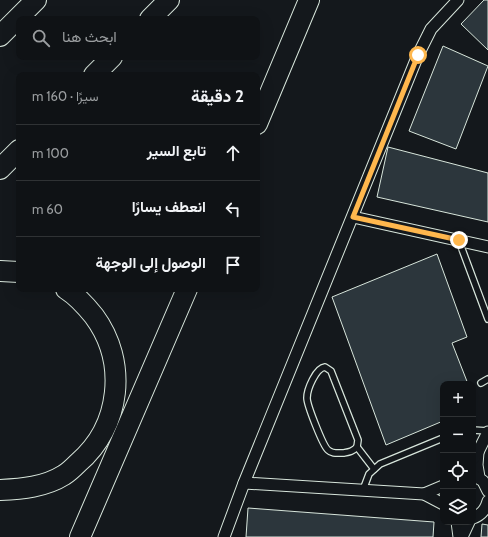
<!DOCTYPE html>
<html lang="ar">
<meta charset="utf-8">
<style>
body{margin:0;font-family:Cabin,Vazirmatn,sans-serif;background:#181b1e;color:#f1f3f6;direction:rtl}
.controls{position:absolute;right:12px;bottom:12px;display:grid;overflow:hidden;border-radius:8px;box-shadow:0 4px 16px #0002}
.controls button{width:36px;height:36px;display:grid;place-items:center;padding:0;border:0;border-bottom:1px solid #2f3234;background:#0f1215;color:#f1f3f6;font:20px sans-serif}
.stop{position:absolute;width:12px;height:12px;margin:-9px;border:3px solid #ffb74d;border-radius:50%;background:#fff}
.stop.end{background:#ffb74d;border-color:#fff;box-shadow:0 1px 4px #0008}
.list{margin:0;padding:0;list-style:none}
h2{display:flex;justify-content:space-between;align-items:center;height:52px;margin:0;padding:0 16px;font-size:17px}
h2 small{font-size:13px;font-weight:400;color:#9b9ea0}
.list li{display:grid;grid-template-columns:26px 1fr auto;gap:12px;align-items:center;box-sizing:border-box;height:56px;padding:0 16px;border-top:1px solid #2f3234}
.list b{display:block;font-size:15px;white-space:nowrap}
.list em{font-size:13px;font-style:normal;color:#9b9ea0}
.icon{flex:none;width:22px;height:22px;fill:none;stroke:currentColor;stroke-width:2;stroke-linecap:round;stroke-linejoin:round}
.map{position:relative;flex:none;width:488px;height:537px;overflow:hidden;direction:ltr}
.search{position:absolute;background:#0f1215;box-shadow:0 4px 16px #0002;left:16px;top:16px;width:244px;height:44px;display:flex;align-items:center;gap:10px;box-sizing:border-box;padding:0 14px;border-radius:8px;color:#9b9ea0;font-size:15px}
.panel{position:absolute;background:#0f1215;box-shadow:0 4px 16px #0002;left:16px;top:72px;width:244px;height:220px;border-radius:8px;direction:rtl}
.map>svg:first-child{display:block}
.building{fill:#2c363c;stroke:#d8e6dc}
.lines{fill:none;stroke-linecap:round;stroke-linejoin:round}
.service-casing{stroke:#d8e6dc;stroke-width:8}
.minor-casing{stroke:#d8e6dc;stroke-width:13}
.motorway-casing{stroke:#d8e6dc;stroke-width:22}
.service{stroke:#14181c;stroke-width:5.5}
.minor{stroke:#14181c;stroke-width:11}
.motorway{stroke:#14181c;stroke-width:20}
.route{stroke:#ffb74d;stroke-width:5}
</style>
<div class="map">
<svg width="488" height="537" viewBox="0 0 488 537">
<rect width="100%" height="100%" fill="#14181c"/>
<g class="building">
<path d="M 484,0 L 488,0 L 488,50 L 461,24 Z"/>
<path d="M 443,46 L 488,66 L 456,149 L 409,131 Z"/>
<path d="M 388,147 L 488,173 L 488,222 L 377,197 Z"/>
<path d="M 437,254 L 467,337 L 452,343 L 468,384 L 443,384 L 443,421 L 386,445 L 332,297 Z"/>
<path d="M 248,508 L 434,522 L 433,537 L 246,537 Z"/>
<path d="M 482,524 L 488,525 L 488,537 L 481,537 Z"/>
</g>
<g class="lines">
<defs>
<g id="service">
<path d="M 459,241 L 488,319"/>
<path d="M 325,367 L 331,371 L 358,440 L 357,447 C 352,452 349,452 343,453 C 337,453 332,454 328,450 C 323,446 307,405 307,398 C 307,389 316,368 325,367 Z"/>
<path d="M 481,383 L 488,379"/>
<path d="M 473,430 L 488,431"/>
<path d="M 357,447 L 374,469"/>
<path d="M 363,490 L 369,474 L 380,464 L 443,438"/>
</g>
<g id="minor">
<path d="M 353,217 L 488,247"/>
<path d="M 478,452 L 477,465 L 479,477"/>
<path d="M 473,459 L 478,452 L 488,432"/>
<path d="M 473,475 L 483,481 L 488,491"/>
<path d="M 244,483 L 424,494 L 443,504"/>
<path d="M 424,494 L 443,486"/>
<path d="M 473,518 C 481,515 486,509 488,501"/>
<path d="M 457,522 L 459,537"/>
<path d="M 224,537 L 244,483 L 418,55 L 431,29 L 458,0"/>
<path d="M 462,537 L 469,522"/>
</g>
<g id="motorway">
<path d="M 150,19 L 169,0"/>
<path d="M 0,36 L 36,0"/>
<path d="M 94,75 L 112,57"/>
<path d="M 257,124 L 309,0"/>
<path d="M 0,169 L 19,150"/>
<path d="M 0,271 L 19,272"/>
<path d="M 0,490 C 22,489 45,487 64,475 C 69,472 74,467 78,463 C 121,426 128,362 94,316 C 86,306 77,296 66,289"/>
<path d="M 80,537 L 187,289"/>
</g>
</defs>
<use href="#service" class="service-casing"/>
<use href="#minor" class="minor-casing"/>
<use href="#motorway" class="motorway-casing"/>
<use href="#service" class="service"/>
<use href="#minor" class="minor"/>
<use href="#motorway" class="motorway"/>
</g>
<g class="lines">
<path class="route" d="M 418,55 L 353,217 L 459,240"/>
</g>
</svg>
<div class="controls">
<button>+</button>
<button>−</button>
<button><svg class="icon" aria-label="locate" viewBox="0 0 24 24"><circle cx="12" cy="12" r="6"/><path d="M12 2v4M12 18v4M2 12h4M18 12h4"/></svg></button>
<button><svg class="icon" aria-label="layers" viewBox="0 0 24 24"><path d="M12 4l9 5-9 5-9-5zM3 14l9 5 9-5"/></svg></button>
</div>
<div class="stop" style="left:418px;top:55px"></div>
<div class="stop end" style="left:459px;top:240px"></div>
<div class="search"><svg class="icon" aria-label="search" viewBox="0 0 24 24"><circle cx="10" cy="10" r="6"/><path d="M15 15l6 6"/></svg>ابحث هنا</div>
<section class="panel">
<h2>2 دقيقة<small>سيرًا · 160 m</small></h2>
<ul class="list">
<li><svg class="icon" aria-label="ahead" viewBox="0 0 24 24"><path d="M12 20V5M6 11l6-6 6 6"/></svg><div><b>تابع السير</b></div><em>100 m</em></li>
<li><svg class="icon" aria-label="left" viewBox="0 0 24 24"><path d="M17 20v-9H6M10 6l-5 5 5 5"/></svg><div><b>انعطف يسارًا</b></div><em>60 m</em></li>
<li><svg class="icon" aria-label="arrive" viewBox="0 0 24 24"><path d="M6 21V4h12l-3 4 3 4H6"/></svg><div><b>الوصول إلى الوجهة</b></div></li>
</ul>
</section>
</div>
